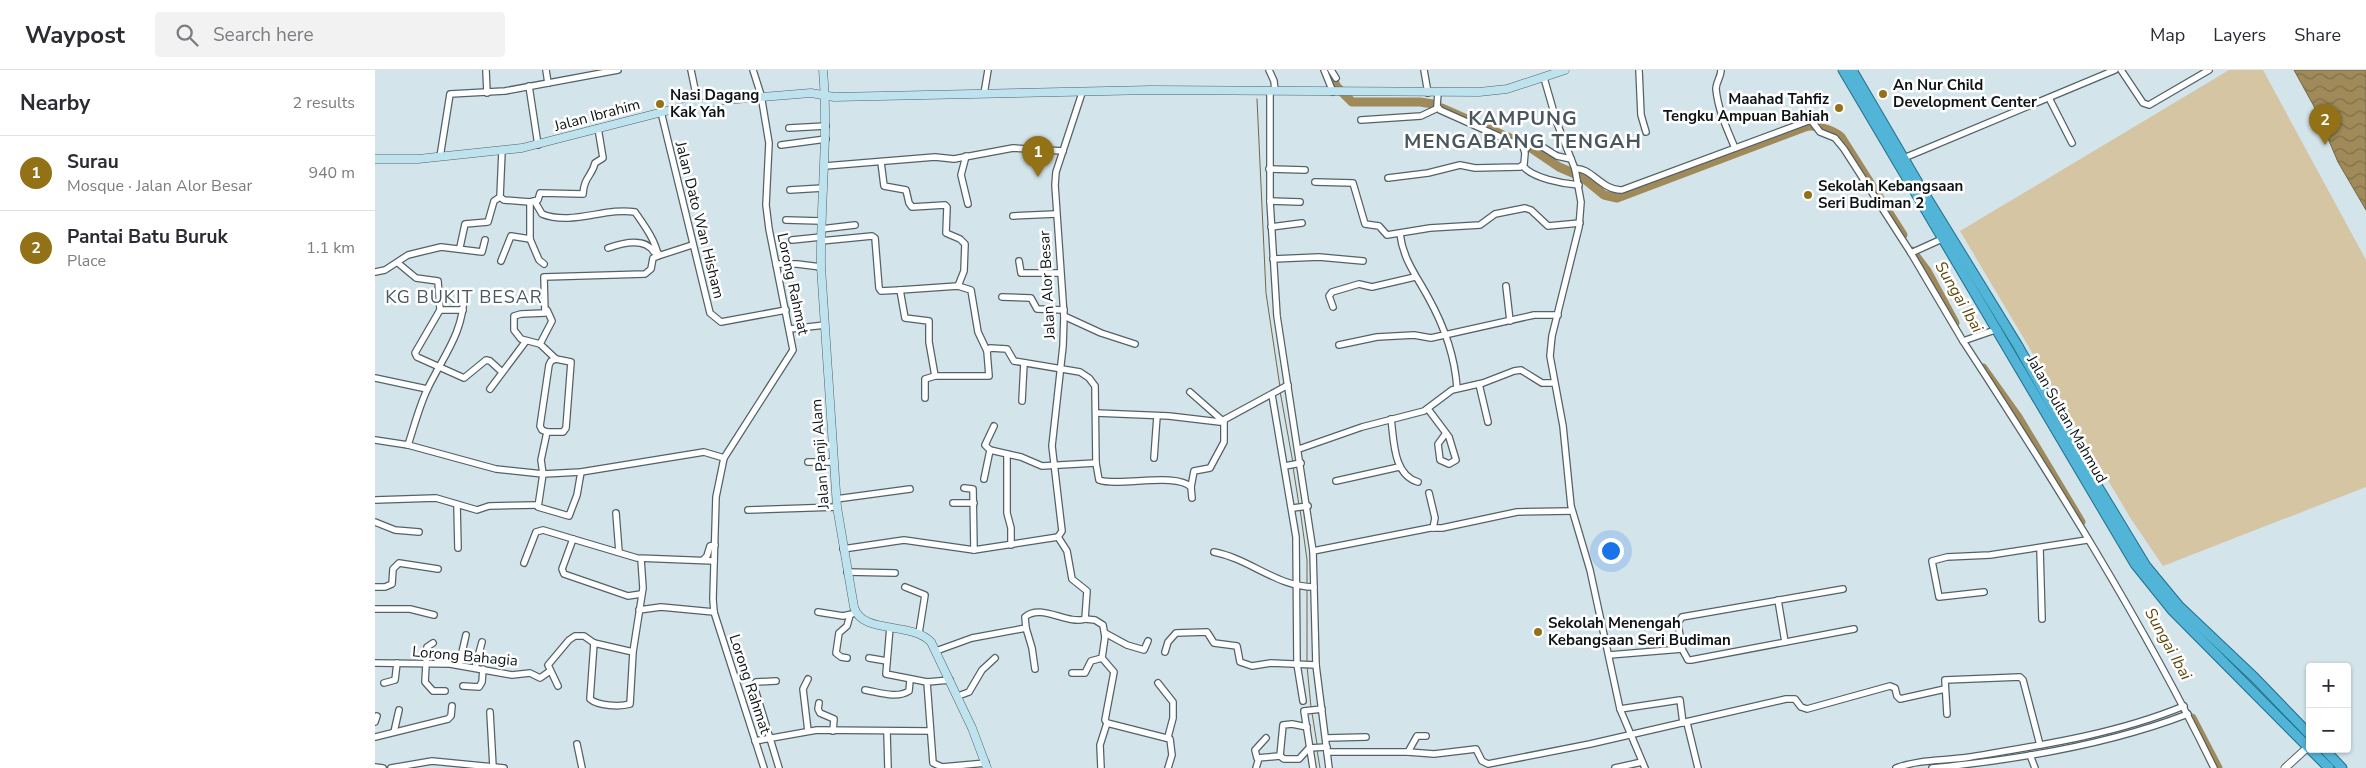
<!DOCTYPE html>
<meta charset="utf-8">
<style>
body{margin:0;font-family:"Nunito Sans",sans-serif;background:#f2f2f3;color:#2b2b33}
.controls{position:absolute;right:15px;bottom:15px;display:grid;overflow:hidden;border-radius:5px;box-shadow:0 1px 4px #0004}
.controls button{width:45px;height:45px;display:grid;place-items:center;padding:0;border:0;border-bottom:1px solid #e1e1e2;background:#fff;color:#2b2b33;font:25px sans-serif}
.you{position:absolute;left:1235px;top:480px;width:18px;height:18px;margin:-12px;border:4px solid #fff;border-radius:50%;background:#1a73e8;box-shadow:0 0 0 8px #1a73e833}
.badge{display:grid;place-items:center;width:32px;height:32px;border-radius:50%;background:#927117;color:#fff;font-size:16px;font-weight:700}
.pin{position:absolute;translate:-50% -41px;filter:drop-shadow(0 1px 2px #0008)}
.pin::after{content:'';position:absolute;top:26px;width:18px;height:15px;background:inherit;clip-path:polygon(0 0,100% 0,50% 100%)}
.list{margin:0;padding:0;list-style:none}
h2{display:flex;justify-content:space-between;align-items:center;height:65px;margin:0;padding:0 20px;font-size:21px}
h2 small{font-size:16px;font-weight:400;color:#7c7c81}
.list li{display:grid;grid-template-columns:32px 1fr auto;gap:15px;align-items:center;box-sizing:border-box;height:75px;padding:0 20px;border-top:1px solid #e1e1e2}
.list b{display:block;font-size:19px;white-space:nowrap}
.list p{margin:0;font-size:16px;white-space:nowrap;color:#7c7c81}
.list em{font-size:16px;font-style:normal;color:#7c7c81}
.icon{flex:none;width:28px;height:28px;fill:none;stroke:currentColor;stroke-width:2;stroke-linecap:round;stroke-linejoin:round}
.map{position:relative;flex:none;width:1991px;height:698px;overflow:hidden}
header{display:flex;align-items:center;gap:30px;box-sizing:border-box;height:70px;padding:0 25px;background:#fff;border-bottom:1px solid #e1e1e2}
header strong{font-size:24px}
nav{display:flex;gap:28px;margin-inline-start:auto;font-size:18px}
.search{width:350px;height:45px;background:#f2f2f3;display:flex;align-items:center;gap:12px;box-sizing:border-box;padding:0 18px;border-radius:5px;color:#7c7c81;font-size:19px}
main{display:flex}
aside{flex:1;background:#fff}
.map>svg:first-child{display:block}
.grass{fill:#d5c5a2}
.water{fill:url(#water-waves);stroke:#746745}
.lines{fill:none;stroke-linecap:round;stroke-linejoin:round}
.stream{stroke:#746745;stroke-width:1}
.river{stroke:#a08a59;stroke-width:9}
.minor-casing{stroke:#536268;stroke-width:8}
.tertiary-casing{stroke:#536268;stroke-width:9}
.secondary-casing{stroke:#536268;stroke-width:9}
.trunk-casing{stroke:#1e708c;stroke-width:11}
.minor{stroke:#fff;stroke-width:5.5}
.tertiary{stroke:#fff;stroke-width:7}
.secondary{stroke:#bee3ef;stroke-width:8}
.trunk{stroke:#52b4d6;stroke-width:9}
.poi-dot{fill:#927117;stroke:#fff;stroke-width:2}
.labels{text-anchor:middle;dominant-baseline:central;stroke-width:5;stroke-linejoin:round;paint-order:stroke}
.poi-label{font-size:15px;font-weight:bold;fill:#0e1416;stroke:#fff;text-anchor:start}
.street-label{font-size:15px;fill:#0e1416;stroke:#fff}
.water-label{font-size:16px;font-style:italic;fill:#604808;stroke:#fff}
.quarter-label{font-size:18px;letter-spacing:1px;fill:#4a585e;stroke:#fff}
.district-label{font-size:20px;font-weight:bold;letter-spacing:1px;fill:#4a585e;stroke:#fff}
</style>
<header>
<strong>Waypost</strong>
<div class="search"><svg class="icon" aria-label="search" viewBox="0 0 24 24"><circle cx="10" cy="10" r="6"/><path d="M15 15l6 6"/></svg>Search here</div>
<nav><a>Map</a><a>Layers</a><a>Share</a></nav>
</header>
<main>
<aside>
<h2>Nearby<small>2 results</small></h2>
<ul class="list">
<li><span class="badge">1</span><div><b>Surau</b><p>Mosque · Jalan Alor Besar</p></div><em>940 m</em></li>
<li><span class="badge">2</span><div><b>Pantai Batu Buruk</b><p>Place</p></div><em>1.1 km</em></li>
</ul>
</aside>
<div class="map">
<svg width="1991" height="698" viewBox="0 0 1991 698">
<defs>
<pattern id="water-waves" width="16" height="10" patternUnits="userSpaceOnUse" patternTransform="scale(1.25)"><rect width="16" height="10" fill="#a08a59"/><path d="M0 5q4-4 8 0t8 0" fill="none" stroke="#817049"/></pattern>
</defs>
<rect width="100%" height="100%" fill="#d3e4eb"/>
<path class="grass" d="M 1854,0 L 1888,0 L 1991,190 L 1991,417 L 1788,496 L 1756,449 L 1585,161 Z"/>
<path class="water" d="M 1919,0 L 1991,0 L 1991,140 L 1963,92 L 1941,40 Z"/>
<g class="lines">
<g class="stream">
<path d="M 882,29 L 891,223 L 905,317"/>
<path d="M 905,321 L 918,393"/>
<path d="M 918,397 L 924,435"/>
<path d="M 925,439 L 932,490 L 932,515"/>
<path d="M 932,519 L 932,592"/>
<path d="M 932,596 L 936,637"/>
<path d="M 937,643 L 942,674"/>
<path d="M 942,680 L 945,698"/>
</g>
<g class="river">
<path d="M 953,0 L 962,17 L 977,32 L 1045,32 L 1058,34"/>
<path d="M 1067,38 L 1142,71"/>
<path d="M 1156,78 L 1184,97 L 1207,107 L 1229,125 L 1242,128 L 1430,57 C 1439,54 1459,60 1466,67 L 1528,165"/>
<path d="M 1537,181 L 1552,201 L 1580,253"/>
<path d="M 1608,298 L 1643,347 L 1706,452"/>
<path d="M 1817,648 L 1843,698"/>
</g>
<defs>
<g id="minor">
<path d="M 111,0 L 112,23"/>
<path d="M 171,0 L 173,13"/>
<path d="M 316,0 L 323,34"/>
<path d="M 378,0 L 386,25 L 394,73 L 391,135 L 394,159 L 418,280 L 349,388 L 341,427 L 338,529 L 339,542 L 389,698"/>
<path d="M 894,0 L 899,11 L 900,21"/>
<path d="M 949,0 L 958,22"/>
<path d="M 956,0 L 961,8"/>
<path d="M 1049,0 L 1053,23"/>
<path d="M 1264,0 L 1266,45 L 1271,62"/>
<path d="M 1346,0 C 1346,7 1341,12 1341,19 C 1343,40 1352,59 1360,78"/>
<path d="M 1746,0 L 1768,33 L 1774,35 L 1834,0"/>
<path d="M 1169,8 L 1182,53 L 1200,99 L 1206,132 L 1204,157 L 1177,266 L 1175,286 L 1188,356 L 1196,436 L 1215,500 L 1245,639 L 1270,698"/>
<path d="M 154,16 L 163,75"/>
<path d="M 895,21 L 895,131 L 902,246 L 938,481 L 941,595 L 954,698"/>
<path d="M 609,24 L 613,0"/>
<path d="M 1674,28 L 1697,73"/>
<path d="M 286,42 L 335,243 L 346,252 L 411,240"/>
<path d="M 986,50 L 1046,46 L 1063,38"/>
<path d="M 414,58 L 451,56"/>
<path d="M 406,75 L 451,69"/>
<path d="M 1150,80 L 1158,71 L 1182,86 L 1196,89"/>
<path d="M 127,81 L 125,127 L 129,130 L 155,132"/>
<path d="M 591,86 L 586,105 L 593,134"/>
<path d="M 65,87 L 75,24 L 130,21 L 243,0"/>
<path d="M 1529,88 L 1740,0"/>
<path d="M 506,92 L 509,116 L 531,120 L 534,133 L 537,137 L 570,135 L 572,137 L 571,163 L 585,169 L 590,174 L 589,201 L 583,216"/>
<path d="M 450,96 L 560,87 L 579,89 L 638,78 L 688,81"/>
<path d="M 1148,96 C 1157,108 1188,114 1204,115"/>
<path d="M 894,99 L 930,100"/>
<path d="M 1200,99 C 1215,96 1227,121 1247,120 L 1436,50 L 1445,62 L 1460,68 L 1469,79 L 1536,183 L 1567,169"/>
<path d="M 1013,108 L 1053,103 L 1085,95 L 1100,98 L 1145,97 L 1149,94 L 1150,83 L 1148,77 L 1065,40 L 1062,36 L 1063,23"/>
<path d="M 940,112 L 978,113 L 990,154 L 1004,156 L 1012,165 L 1055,158 L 1105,155 L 1120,144 L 1150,138 L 1156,140 L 1173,156 L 1205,153"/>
<path d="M 415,120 L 448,118"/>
<path d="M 895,131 L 925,132"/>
<path d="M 160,132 L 167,144 C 197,156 230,137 260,142 C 269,155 281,171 283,186 L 317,175"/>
<path d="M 638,146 L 681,144"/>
<path d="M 411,150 L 446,151"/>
<path d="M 896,157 L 927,153"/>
<path d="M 446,159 L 480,155"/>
<path d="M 1025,164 C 1028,189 1041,205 1053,227 C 1068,254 1080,287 1082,318"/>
<path d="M 155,169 L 164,190 L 169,194"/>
<path d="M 417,170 L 446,167"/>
<path d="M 446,171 L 497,166 L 500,168 L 504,218 L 506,221 L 525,220 L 530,248 L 554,251 L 554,272 L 560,306 L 614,306 L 612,281 L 615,278 L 632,279 L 639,291 L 705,302 L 714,308 L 720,316 L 721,393 L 724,410 C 744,417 801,402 816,417 L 817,428"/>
<path d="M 85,177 L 90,154 L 113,152 L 119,131 L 125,127"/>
<path d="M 233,178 C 247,173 270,167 279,182 L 283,183"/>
<path d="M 1536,183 L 1588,271 L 1623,259"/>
<path d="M 898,189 L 944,187 L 988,191"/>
<path d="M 126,191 L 136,166 L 155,169 L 155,132 L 163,130 L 165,123 L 208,124 C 209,107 217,106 220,93 L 228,88 L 223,58"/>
<path d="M 644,191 L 646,203 L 685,203"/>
<path d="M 23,193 L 41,208 L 63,211 L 65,240"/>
<path d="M 401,194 L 422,194 L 446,197"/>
<path d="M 0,202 L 10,200 L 33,185 L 66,177 L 107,182 L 110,170"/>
<path d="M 1131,216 L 1135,251"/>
<path d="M 525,220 L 583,216 L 596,220 L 603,262 L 612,281"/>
<path d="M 627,227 L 656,228 L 662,239 L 689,240"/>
<path d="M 958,237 L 954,226 L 957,222 L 984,214 L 997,217 L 1040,207"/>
<path d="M 88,240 L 65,240 L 40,283 L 42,287 L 89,308 L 111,290 L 115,291 L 127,302"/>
<path d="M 689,246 L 726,263 L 760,274"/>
<path d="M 415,259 L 450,255"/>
<path d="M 1588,271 C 1677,407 1768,552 1839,698"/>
<path d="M 165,274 L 177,251 L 172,240"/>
<path d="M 964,275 L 1002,267 L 1039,265 L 1056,268 L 1159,245 L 1183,245"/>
<path d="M 0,308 L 52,319"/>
<path d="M 1104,314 L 1113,352"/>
<path d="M 115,319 L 151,271"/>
<path d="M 815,322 L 849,352 L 849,372 L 835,398 L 819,401 L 816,417"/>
<path d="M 897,325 L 921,467 L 922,594 L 928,631"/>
<path d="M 550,328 L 550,309 L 560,306"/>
<path d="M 647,331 L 649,293"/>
<path d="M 1053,339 L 1074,367 L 1081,390 L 1074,394 L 1065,390 L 1063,374 L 1071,363"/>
<path d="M 721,343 L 794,346 L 845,352 L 913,315"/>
<path d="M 1016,349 C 1019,370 1018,405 1043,412"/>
<path d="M 619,356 L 610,375 L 615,380 L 646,387 L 667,396 L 721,393"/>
<path d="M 172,362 L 167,360 L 165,356 L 174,295 L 176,291 L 181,289"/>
<path d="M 0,370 L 33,375 L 121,399 L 168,404 L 206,402 L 329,382 L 349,388"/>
<path d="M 33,375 C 39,357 44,337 52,320 C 68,286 89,263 89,223"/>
<path d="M 924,379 L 987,357 L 1049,341 L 1077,320 L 1108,313 L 1139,301 L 1146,300 L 1167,313 L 1179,313"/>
<path d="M 632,384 L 632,443 L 636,458 L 636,475"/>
<path d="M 779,388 L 782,346"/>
<path d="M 433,392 L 458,392"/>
<path d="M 910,396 L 926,393"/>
<path d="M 206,402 L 202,425 L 194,446 L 163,437 L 168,404 L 166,390 L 172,362 L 188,362 L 191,358 L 196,292 L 181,289 L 165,274 L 146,269 L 139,260 L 139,246 L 146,244 L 170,243 L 169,207 L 270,204 L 276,199 L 278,188 L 283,186"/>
<path d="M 609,409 L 615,380"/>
<path d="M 961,411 L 1024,397"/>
<path d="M 589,418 L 598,419 L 599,480"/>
<path d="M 1054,423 L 1060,448 L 1058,458"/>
<path d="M 461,429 L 535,419"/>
<path d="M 0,430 L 61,428 L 102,440 L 114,436 L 162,435"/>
<path d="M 578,433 L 599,433"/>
<path d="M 82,435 L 83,478"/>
<path d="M 918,438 L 933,436"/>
<path d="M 373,440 L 462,437"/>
<path d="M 241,443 L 244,482"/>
<path d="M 0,452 L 20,460 L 44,462"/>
<path d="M 683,467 L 687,461 L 677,376 L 688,276 L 689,246 L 680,115 L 681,102 L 707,23"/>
<path d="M 468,479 L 529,470 L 599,480 L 683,467"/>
<path d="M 1665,479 L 1667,549"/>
<path d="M 938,481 L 1055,458 L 1067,458 L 1142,442 L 1197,441"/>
<path d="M 839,482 C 875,489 902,517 939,517"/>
<path d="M 328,490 L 332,486 L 335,476 L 340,475"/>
<path d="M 149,493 L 161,462 L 168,460 L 198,469"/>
<path d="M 472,502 L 520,503"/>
<path d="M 0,517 L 10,517 L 17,514 L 18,499 L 24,493 L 63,499"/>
<path d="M 530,517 L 550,525 L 544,563"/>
<path d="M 1468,519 L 1307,547 L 1303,553 L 1307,579 L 1313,590 L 1316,590 L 1479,559"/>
<path d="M 1609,522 L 1564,527 L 1557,491 L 1572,487 L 1615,485 L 1712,470"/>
<path d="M 266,524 L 253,526 L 189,504 L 187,499 L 198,469 L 262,488 L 339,491"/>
<path d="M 1403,530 L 1410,572"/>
<path d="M 0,539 L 35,539 L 59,545"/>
<path d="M 264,540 L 286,537 L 339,542"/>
<path d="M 443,542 L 468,546 L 477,544"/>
<path d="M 710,549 L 720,550 L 728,555 L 730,567 L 727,588 L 739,602 L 730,650 L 732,653 L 795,669 L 797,685 L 793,698"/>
<path d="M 515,557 L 511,604 L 552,612"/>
<path d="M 651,558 L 657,578 L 660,599"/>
<path d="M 730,563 L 752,575 L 769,580 L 773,571"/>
<path d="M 58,573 L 52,577 L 50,612 L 58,621 L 70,621"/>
<path d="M 561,581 L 597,568 L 651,558 L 650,547 C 666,533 692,555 710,549 L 712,521 L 697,509 L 692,481 L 683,467"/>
<path d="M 258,582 L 255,634 C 245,637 223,636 215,629 L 219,573 L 258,582 L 268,518 L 266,489"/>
<path d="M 790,582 L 793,572 L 801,563 L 832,562 L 839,573 L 862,576 L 865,592 L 877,596 L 896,593 L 941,595"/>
<path d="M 1234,585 L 1307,579"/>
<path d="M 472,588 L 466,587 L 461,583 L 464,563 L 472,556 L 475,545"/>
<path d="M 494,588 L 512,591"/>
<path d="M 0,593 L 75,594 L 137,605 L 155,603 L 165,608 L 175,601"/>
<path d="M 84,595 L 91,565"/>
<path d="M 100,598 L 107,572"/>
<path d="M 697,603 L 710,603 L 716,591 L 727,588"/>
<path d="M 433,609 L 428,619 L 433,661"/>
<path d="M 575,610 L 552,612 L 558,693 L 567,697 L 611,693"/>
<path d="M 401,611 L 381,612 L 379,616 L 404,698"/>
<path d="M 9,613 L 20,610 L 22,593"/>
<path d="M 783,613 L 798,632 L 798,648 L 793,667"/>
<path d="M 88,616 L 104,617 L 107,612 L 108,599"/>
<path d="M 183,616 L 173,595 L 194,570 L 200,566 L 209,566 L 219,573"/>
<path d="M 490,620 C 503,622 522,629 534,621 L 535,610"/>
<path d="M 583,626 L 594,622 L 607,600 L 620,588"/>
<path d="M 444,633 L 443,639 L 445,643 L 459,649 L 458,661"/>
<path d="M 1245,639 L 1305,630 L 1308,653"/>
<path d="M 115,642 L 118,697"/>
<path d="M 1572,644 L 1570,610 L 1645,607 L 1648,610 L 1665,675"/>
<path d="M 0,652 L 2,646"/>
<path d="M 1312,653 L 1323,698"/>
<path d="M 19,662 L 24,640"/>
<path d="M 512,662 L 513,698"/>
<path d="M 0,667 L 73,649 L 76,646 L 77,636"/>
<path d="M 891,668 L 880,680 L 882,688 L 905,686 L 909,689 L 924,689 L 934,678 L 952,677"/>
<path d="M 951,668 L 991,667"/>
<path d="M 380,671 L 442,660 L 555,661"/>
<path d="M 202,674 L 207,698"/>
<path d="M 952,682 L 1033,682 L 1042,666 L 1051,666"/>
<path d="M 1033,682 L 1059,684 L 1101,679 L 1107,691 L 1113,694 L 1215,674 L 1411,629 L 1420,629 L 1426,637 L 1432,639 L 1515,616 L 1520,618 L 1522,626 L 1525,629 L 1570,619"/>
<path d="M 1655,685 L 1660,698"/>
<path d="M 905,686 L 908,655 L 917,654 L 932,657"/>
<path d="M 0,697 L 8,698"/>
<path d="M 16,698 L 57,691 L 129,698"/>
<path d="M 726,698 L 725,675 L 732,653"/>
<path d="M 881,698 L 884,688"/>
<path d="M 938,698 L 929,641 L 947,639"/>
<path d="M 1240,698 L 1267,692"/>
<path d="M 1521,698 C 1545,689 1570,691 1595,687 C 1668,675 1741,664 1809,636"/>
<path d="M 1557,698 C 1640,690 1735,674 1813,644"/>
</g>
<path id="tertiary" d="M 1910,698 L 1933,677"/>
<g id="secondary">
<path d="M 448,0 C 454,66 445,131 446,197 L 462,437 L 479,537 C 487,565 536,551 556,572 L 597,658 L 612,698"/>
<path d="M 0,89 L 43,89 L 147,78 L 303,38 L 350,30 L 436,23 L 459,27 L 776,20 L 1104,22 L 1132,19 L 1190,0"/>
</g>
<g id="trunk">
<path d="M 1468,0 L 1760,494 L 1797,540 L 1935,679"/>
<path d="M 1477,0 L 1549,123 L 1643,276 L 1717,407 L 1771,496 L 1804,536 L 1880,608 L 1935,665"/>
<path d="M 1935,679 L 1954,698"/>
<path d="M 1949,679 L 1967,698"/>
</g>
</defs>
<use href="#minor" class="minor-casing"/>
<use href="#tertiary" class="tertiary-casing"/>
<use href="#secondary" class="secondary-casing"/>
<use href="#trunk" class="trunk-casing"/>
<use href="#minor" class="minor"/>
<use href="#tertiary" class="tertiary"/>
<use href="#secondary" class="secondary"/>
<use href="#trunk" class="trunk"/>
</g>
<g class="poi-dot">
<circle cx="1508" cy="24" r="5"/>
<circle cx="285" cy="34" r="5"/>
<circle cx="1464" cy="38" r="5"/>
<circle cx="1433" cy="125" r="5"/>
<circle cx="1163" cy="562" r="5"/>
</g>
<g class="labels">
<g class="poi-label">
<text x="1518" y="15">An Nur Child<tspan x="1518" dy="17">Development Center</tspan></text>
<text x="295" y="25">Nasi Dagang<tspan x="295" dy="17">Kak Yah</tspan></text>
<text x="1454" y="29" text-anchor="end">Maahad Tahfiz<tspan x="1454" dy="17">Tengku Ampuan Bahiah</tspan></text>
<text x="1443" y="116">Sekolah Kebangsaan<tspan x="1443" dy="17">Seri Budiman 2</tspan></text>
<text x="1173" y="553">Sekolah Menengah<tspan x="1173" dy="17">Kebangsaan Seri Budiman</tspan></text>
</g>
<g class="street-label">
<text transform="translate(222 45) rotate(-15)">Jalan Ibrahim</text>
<text transform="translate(325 150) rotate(76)">Jalan Dato Wan Hisham</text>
<text transform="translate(418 214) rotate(78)">Lorong Rahmat</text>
<text transform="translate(672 215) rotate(-93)">Jalan Alor Besar</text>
<text transform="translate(1692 349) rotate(60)">Jalan Sultan Mahmud</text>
<text transform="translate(445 384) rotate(-94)">Jalan Panji Alam</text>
<text transform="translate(90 586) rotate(5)">Lorong Bahagia</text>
<text transform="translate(375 614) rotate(72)">Lorong Rahmat</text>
</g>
<g class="water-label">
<text transform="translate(1584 227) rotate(60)">Sungai Ibai</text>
<text transform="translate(1793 574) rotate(61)">Sungai Ibai</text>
</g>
<g class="quarter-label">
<text x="89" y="227">KG BUKIT BESAR</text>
</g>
<g class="district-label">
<text x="1148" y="48">KAMPUNG<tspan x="1148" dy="23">MENGABANG TENGAH</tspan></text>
</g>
</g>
</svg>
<div class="controls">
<button>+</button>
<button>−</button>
</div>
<div class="you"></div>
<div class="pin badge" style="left:663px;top:107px">1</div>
<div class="pin badge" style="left:1950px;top:75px">2</div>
</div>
</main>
